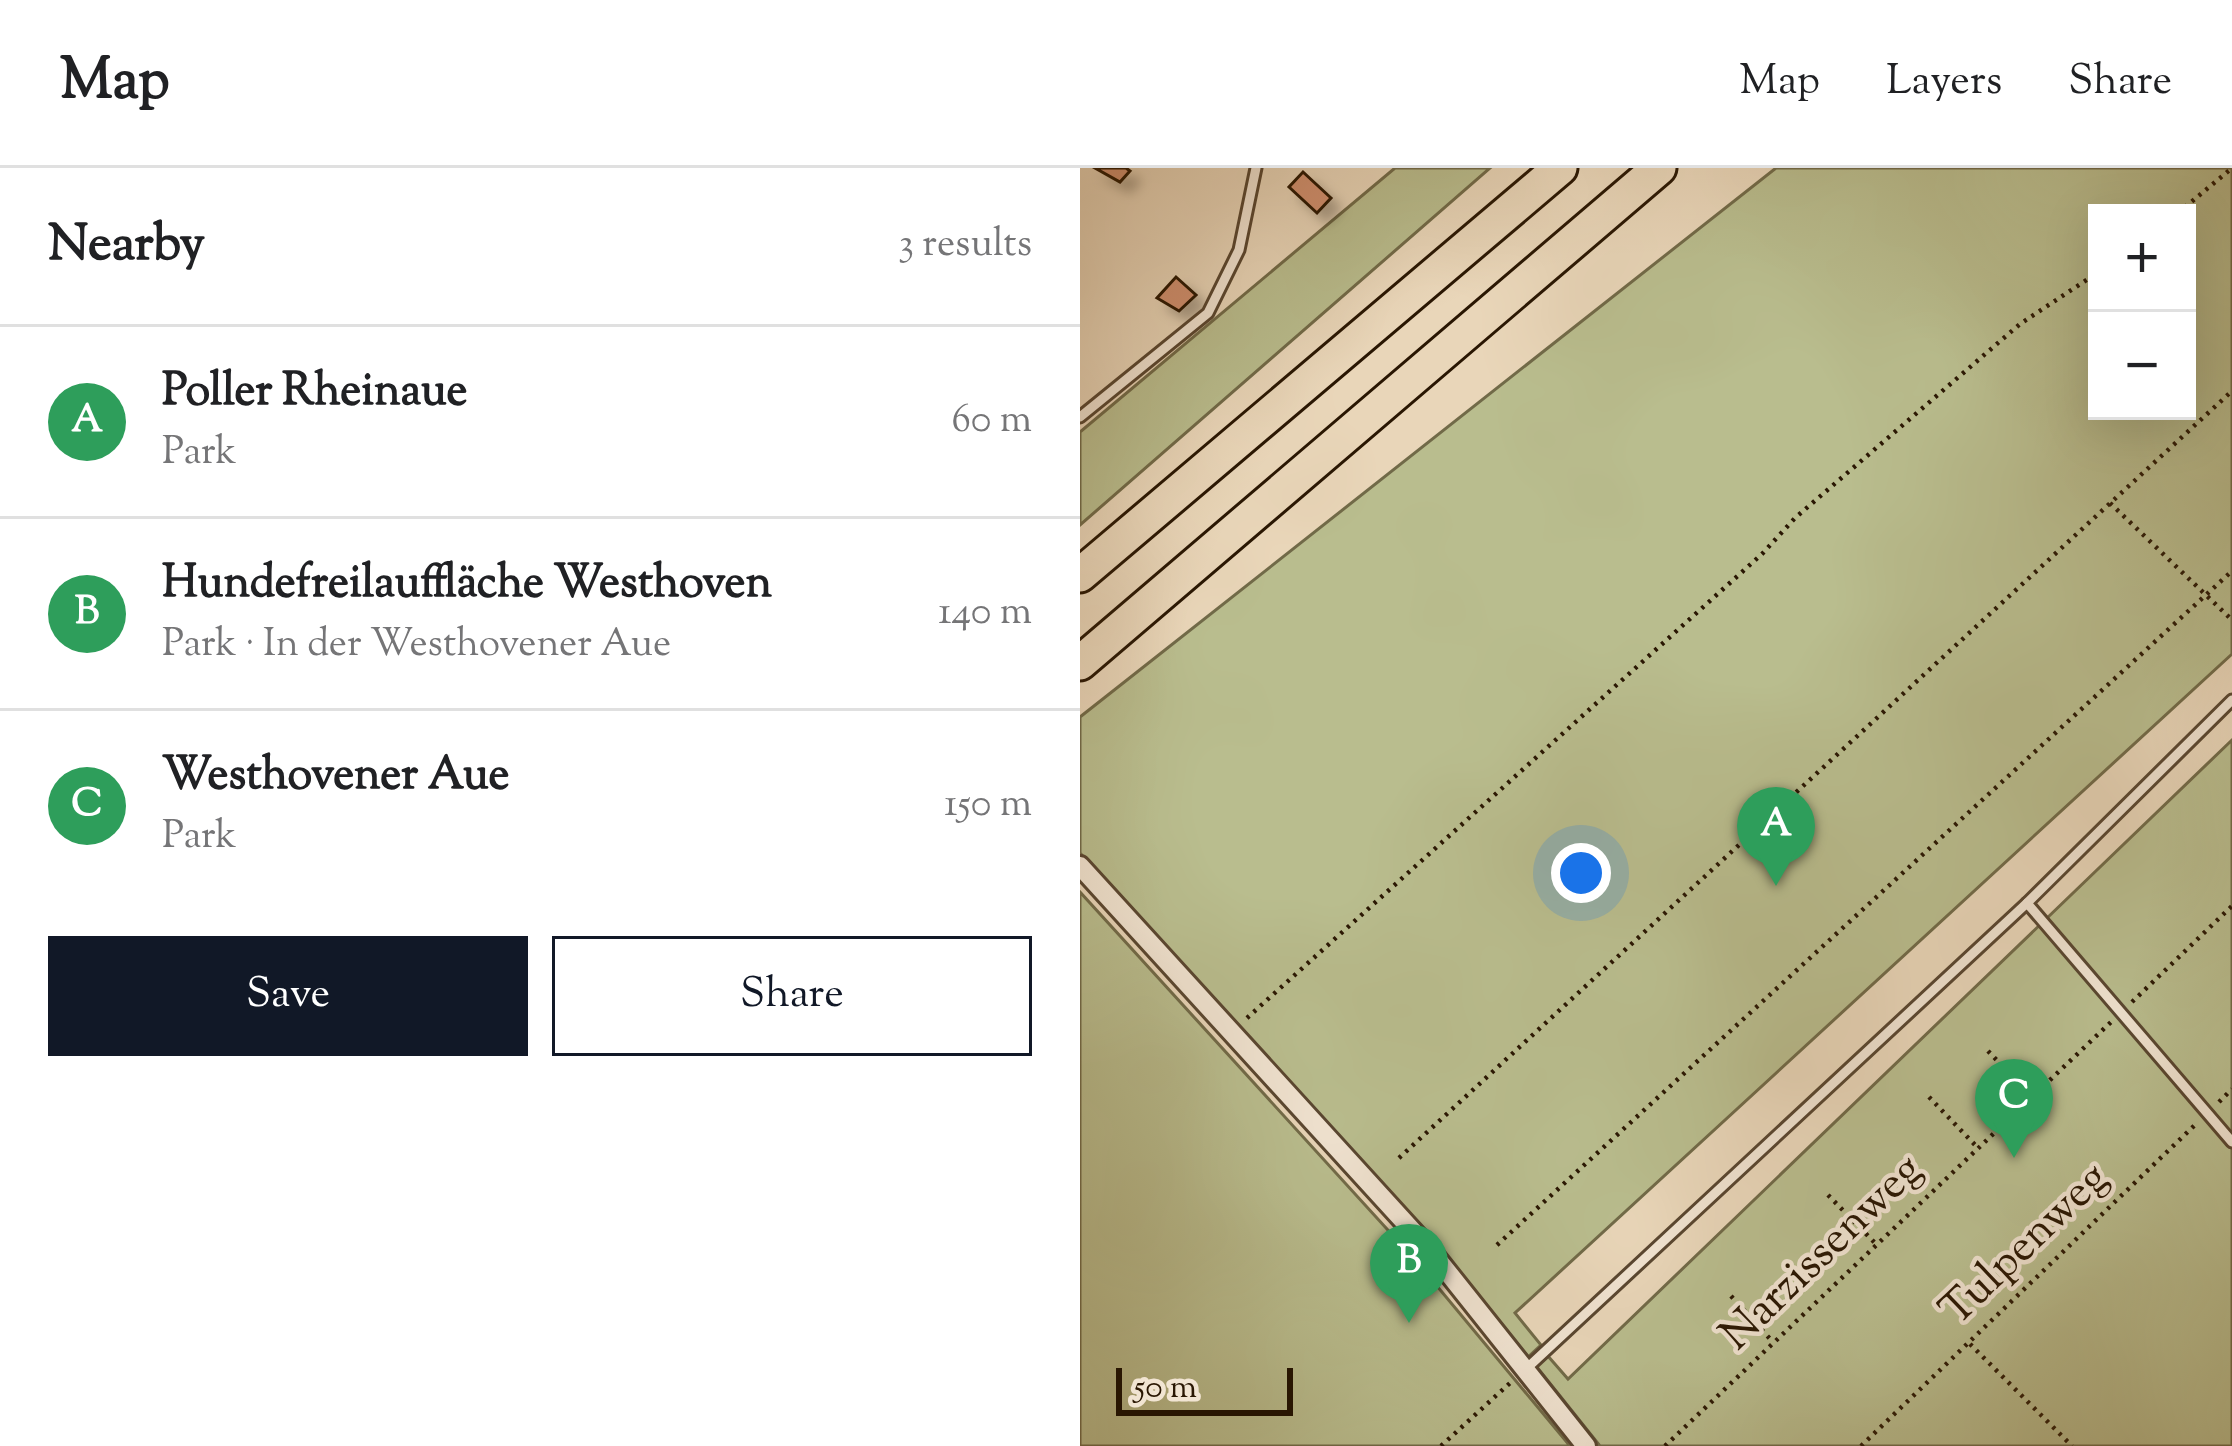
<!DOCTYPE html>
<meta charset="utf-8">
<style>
body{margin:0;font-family:"Sorts Mill Goudy",serif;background:#f6f6f6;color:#202124}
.controls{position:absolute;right:36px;top:36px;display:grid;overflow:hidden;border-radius:0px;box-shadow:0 12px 48px #0002}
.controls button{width:108px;height:108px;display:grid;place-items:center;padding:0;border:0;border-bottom:3px solid #e0e0e0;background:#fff;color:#202124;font:60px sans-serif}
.scale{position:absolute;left:36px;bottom:30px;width:177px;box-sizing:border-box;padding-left:12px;border:6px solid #291602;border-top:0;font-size:33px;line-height:42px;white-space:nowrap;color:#291602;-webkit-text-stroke:9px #f1e4d2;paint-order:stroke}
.you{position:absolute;left:501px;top:705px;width:42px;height:42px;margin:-30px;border:9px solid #fff;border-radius:50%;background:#1a73e8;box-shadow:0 0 0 18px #1a73e833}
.badge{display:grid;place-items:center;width:78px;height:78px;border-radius:50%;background:#111827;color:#fff;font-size:39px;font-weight:700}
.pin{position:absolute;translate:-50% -99px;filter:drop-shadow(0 3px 6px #0008)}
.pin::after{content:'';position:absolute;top:63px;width:42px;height:36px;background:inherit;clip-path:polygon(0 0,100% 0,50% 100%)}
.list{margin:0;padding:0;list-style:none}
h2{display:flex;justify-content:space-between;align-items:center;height:156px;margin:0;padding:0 48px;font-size:51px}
h2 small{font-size:39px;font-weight:400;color:#757577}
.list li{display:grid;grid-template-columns:78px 1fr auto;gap:36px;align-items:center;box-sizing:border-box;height:192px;padding:0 48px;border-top:3px solid #e0e0e0}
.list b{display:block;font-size:45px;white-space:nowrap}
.list p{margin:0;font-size:39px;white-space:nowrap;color:#757577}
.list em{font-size:39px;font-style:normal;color:#757577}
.actions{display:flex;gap:24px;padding:36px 48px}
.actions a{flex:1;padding:27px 0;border:3px solid #111827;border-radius:0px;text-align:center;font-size:42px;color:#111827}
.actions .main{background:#111827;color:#fff}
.map{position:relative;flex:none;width:1152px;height:1278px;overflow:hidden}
header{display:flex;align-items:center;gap:72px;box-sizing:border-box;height:168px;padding:0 60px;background:#fff;border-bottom:3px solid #e0e0e0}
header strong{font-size:57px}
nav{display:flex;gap:66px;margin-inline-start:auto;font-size:42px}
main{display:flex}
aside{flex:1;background:#fff}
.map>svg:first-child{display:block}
.green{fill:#b9bd8e;stroke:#716a48;stroke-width:3;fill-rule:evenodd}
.building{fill:#d09070;stroke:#291602;stroke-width:3;filter:url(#shadow)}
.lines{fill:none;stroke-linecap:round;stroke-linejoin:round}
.lane-casing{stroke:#594630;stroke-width:15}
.street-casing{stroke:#594630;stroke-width:24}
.highway-casing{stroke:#291602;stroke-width:39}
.path{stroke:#291602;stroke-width:4.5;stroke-dasharray:3 6;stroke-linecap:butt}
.lane{stroke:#f1e4d2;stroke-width:9}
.street{stroke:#f1e4d2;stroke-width:18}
.highway{stroke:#e9d6b9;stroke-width:33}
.labels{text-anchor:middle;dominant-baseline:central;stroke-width:9;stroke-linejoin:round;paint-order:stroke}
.street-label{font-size:45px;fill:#291602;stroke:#f1e4d2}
</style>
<header>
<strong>Map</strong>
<nav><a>Map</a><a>Layers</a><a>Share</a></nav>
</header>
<main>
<aside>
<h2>Nearby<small>3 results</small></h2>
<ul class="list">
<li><span class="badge" style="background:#2e9e5b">A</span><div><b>Poller Rheinaue</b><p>Park</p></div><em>60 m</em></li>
<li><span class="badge" style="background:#2e9e5b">B</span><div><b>Hundefreilauffläche Westhoven</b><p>Park · In der Westhovener Aue</p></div><em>140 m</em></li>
<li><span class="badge" style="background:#2e9e5b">C</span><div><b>Westhovener Aue</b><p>Park</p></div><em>150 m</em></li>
</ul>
<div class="actions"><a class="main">Save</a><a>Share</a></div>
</aside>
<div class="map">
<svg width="1152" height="1278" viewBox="0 0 1152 1278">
<defs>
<filter id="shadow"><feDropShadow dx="10" dy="10" stdDeviation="6" flood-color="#0004"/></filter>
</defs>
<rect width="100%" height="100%" fill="#e9d6b9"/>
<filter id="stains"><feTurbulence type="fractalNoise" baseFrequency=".00167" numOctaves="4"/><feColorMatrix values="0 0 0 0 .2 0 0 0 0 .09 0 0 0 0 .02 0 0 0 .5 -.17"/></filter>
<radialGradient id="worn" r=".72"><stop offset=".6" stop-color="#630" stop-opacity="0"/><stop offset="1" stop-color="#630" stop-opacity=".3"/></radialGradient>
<g class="green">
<path d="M 315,0 L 410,0 L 0,357 L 0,264 Z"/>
<path d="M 696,0 L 1152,0 L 1152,486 L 435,1145 L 461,1177 L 448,1189 L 359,1078 L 287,1008 L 0,685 L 0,549 ZM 1017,45 L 1107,45 L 1107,243 L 1017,243 Z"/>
<path d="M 1152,572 L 1152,1278 L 520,1278 L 456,1198 L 467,1187 L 488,1211 Z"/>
<path d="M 0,724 L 337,1094 L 490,1278 L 0,1278 Z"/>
</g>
<g class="building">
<path d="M 15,0 L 46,0 L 50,3 L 40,14 Z"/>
<path d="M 223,4 L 251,30 L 237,45 L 209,19 Z"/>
<path d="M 96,109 L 116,127 L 99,143 L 77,130 Z"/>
</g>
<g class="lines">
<defs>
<g id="lane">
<path d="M 0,249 L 128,145 L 159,82 L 176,0"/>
<path d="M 947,735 L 1152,974"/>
<path d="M 446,1201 L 947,735 L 1152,532"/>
</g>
<path id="street" d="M 0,698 L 350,1082 L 506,1278"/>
<g id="highway">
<path d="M 0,407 L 480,0"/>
<path d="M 0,495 L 579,0"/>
</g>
</defs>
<use href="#lane" class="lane-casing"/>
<use href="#street" class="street-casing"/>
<use href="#highway" class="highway-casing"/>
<g class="path">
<path d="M 1098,45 L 1152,0"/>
<path d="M 1030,335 L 1152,452"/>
<path d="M 1052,834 L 1152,738"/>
<path d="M 167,850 L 682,386 L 715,350 L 940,156 L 1017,105"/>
<path d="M 908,883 L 952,929"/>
<path d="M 849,929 L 898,980"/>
<path d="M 1139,934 L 1152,921"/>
<path d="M 319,990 L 1152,223"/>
<path d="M 748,1027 L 795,1075"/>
<path d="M 417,1077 L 1152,403"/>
<path d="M 651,1128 L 692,1173"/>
<path d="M 890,1176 L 992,1278"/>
<path d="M 361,1278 L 430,1215"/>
<path d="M 585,1278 L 1031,854"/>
<path d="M 781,1278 L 1118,954"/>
</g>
<use href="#lane" class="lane"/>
<use href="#street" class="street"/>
<use href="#highway" class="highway"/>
</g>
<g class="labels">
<g class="street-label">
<text transform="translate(946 1078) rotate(-44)">Tulpenweg</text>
<text transform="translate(743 1086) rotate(-44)">Narzissenweg</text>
</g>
</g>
<rect width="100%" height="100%" filter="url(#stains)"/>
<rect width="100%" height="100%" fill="url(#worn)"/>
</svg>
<div class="controls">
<button>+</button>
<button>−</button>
</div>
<div class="scale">50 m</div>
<div class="you"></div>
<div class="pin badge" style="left:696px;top:718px;background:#2e9e5b">A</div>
<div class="pin badge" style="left:329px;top:1155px;background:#2e9e5b">B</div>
<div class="pin badge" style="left:934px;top:990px;background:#2e9e5b">C</div>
</div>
</main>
